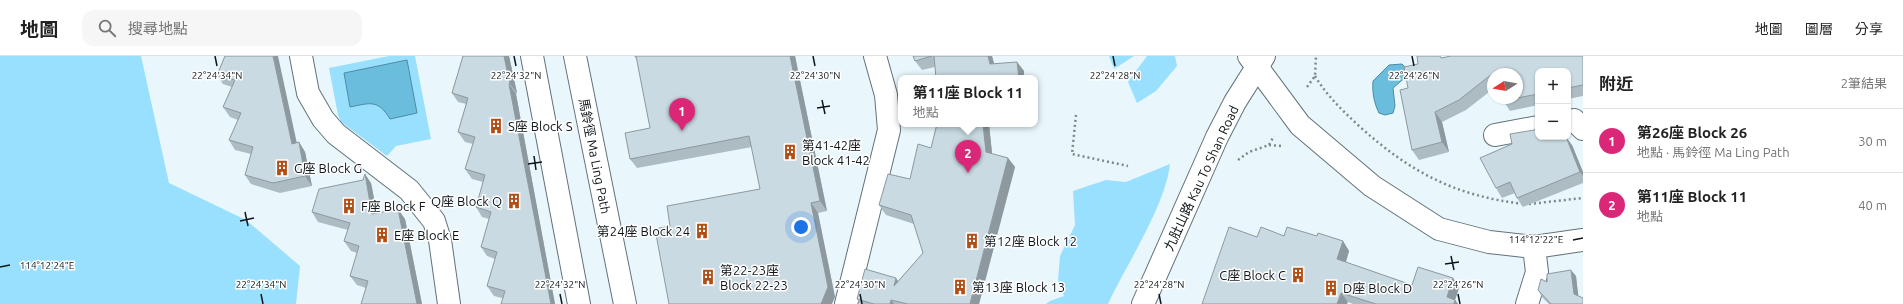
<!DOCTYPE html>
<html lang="zh-TW">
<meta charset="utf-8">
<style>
body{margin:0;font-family:Ubuntu,"Noto Sans TC",sans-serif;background:#f6f6f6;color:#222}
.controls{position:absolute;right:12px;top:12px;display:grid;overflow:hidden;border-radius:8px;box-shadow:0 1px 3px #0004}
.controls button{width:36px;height:36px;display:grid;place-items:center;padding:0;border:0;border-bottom:1px solid #e0e0e0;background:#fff;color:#222;font:20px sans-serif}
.compass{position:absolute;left:1487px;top:12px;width:36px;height:36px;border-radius:50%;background:#fff;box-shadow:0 1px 3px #0004;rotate:259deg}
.you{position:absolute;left:801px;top:171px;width:14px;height:14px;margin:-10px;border:3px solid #fff;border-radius:50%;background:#1a73e8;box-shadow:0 0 0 6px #1a73e833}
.badge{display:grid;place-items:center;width:26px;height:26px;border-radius:50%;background:#db2777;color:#fff;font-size:13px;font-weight:700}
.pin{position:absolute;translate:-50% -33px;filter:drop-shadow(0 1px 2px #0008)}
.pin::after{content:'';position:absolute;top:21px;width:14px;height:12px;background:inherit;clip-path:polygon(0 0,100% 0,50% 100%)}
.popup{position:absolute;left:898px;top:19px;width:140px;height:52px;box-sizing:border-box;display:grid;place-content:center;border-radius:8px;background:#fff;filter:drop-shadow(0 1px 3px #0005);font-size:13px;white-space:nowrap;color:#767676}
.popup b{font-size:15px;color:#222}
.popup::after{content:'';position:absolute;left:50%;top:100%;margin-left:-8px;border:8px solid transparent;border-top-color:#fff}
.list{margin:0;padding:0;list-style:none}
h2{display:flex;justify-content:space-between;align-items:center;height:52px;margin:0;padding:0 16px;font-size:17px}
h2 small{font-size:13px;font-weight:400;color:#767676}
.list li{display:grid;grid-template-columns:26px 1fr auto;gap:12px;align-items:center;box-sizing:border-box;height:64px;padding:0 16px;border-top:1px solid #e0e0e0}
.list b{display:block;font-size:15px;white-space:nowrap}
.list p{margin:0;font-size:13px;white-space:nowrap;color:#767676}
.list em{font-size:13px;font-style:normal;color:#767676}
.icon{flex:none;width:22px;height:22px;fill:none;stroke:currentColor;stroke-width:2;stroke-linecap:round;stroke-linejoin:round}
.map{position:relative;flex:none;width:1583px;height:248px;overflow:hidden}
header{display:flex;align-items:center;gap:24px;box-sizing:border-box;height:56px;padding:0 20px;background:#fff;border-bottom:1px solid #e0e0e0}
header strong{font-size:19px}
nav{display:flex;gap:22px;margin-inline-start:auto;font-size:14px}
.search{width:280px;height:36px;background:#f6f6f6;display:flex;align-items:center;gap:10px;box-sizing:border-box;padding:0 14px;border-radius:12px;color:#767676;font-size:15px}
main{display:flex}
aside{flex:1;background:#fff}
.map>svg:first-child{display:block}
.green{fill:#98e0fd}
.water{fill:#6abddd;stroke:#4f8ba2}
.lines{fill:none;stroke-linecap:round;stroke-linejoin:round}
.minor-casing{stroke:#627279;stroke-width:24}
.path{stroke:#7d878c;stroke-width:2.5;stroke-dasharray:2 3;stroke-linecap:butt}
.minor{stroke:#fff;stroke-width:22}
.wall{fill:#adbbc2}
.shaded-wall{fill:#8d999e}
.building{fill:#c9dae2;stroke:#8d999e}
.ticks{fill:none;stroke:#0f1518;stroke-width:1.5}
.labels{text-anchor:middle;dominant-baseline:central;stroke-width:3;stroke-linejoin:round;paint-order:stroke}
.poi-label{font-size:13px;fill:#0f1518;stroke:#fff;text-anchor:start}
.street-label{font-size:13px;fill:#0f1518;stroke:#fff}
.ticks-label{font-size:10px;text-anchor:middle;fill:#0f1518;stroke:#fff;stroke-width:3;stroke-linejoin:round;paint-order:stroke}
</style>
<header>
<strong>地圖</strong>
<div class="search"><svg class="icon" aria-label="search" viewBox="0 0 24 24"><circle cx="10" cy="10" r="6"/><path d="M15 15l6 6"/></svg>搜尋地點</div>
<nav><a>地圖</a><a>圖層</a><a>分享</a></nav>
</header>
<main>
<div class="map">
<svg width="1583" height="248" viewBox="0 0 1583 248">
<rect width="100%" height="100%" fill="#e9f7fd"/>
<g class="green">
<path d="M 0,0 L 141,0 L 169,127 L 246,164 L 300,210 L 296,248 L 0,248 Z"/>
<path d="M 389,0 L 415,0 L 431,83 L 396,90 L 387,100 L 341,66 L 338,59 L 329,12 Z"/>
<path d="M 1109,0 L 1134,0 L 1114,13 Z"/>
<path d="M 1147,0 L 1175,0 L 1177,10 L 1156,35 L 1137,47 L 1128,26 Z"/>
<path d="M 1170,108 C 1165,151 1127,207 1108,248 L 1046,248 L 1050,245 L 1064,240 L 1058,224 L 1060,200 L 1075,169 L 1073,135 L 1106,124 L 1126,126 Z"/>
</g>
<g class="water">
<path d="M 407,4 L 417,57 L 390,63 C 378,43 370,47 350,51 L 344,17 Z"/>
<path d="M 1402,8 L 1406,12 L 1408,19 L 1393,32 L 1395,50 L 1393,57 L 1385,59 L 1379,57 C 1374,47 1372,36 1373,25 L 1389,9 Z"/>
</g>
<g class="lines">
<defs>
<g id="minor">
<path d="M 301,0 L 308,37 L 323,63 L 336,78 L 409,134 L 434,165 L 440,184 L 449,248"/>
<path d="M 532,0 L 579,248"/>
<path d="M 575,0 L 625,248"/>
<path d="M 1249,0 L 1300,69 L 1372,130 L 1439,173 L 1489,186 L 1534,191 L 1583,184"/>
<path d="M 1568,65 L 1574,64 L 1583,73"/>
<path d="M 1495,79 L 1538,71"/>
<path d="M 846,248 L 889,74 L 886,39 L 875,0"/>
<path d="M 1143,248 L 1217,81 L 1235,46 L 1264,0"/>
<path d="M 1527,248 L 1537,216 L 1534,191"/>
</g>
</defs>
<use href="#minor" class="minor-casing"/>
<g class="path">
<path d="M 1315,20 C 1327,40 1342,54 1359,70 C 1410,116 1455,140 1524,148"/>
<path d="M 1307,31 L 1315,20 L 1316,0"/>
<path d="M 1076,59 L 1072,98 L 1128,110"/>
<path d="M 1269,89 L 1281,90"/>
<path d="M 1238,104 L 1249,96 L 1269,89 L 1274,80"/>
<path d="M 1529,148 L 1583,142"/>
</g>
<use href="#minor" class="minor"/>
</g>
<g class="wall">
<path d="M 225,0 L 297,87 L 299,86 L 305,96 L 312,130 L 280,137 L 251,128 L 245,119 L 251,98 L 235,94 L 229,84 L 238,64 L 230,61 L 223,51 L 232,31 L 223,28 L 217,19 Z"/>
<path d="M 463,0 L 509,0 L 517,37 L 516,38 L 555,248 L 502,242 L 494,240 L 487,230 L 495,203 L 487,200 L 481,191 L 489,163 L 482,161 L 476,151 L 483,126 L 472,123 L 465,113 L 473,88 L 465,86 L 458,76 L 466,48 L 458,46 L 452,37 Z"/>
<path d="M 634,0 L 795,0 L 827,155 L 818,157 L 835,241 L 670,170 L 760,133 L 752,91 L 637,112 L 630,103 L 650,72 L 637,4 Z"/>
<path d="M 913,0 L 992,0 L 994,8 L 1017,6 L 1024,15 L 1024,22 L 936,22 L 935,11 L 922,14 L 915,5 Z"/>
<path d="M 1583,0 L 1583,40 L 1568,43 L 1568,15 L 1538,15 L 1538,49 L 1510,55 L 1503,44 L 1517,18 L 1493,18 L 1493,33 L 1466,54 L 1442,66 L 1449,96 L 1419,104 L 1412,94 L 1408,32 L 1418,8 L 1445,1 Z"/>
<path d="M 937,68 L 989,68 L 992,98 L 1008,102 L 1015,111 L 979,248 L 860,248 L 857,243 L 898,225 L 923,197 L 914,168 L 886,159 L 879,149 L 910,123 L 931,92 Z"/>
<path d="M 1512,88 L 1572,89 L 1583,116 L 1583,127 L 1523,151 L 1517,142 L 1515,137 L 1502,142 L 1496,132 Z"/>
<path d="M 371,127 L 377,157 L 405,163 L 422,248 L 361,248 L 366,232 L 357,229 L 350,220 L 357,197 L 351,195 L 344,185 L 348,174 L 318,166 L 312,156 Z"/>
<path d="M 1284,180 L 1343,185 L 1349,195 L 1346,206 L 1412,229 L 1453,222 L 1459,232 L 1455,244 L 1458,248 L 1353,248 L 1348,246 L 1257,181 Z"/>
<path d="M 1576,220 L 1578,240 L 1583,248 L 1549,248 L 1542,241 L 1538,234 L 1547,226 Z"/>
</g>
<g class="shaded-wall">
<path d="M 273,0 L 278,0 L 299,97 L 292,88 Z"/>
<path d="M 504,0 L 509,0 L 517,37 L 510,28 Z"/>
<path d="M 790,0 L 795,0 L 827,155 L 820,145 Z"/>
<path d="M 988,0 L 992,0 L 997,18 L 990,8 Z"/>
<path d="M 1017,6 L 1024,15 L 1024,22 L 1019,22 Z"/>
<path d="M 509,28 L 516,38 L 555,248 L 551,248 Z"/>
<path d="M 1435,56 L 1442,66 L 1449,96 L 1442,86 Z"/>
<path d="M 983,68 L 989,68 L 993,106 L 986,96 Z"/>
<path d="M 1566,81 L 1572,89 L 1583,116 L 1583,120 L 1580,116 Z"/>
<path d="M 299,86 L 305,96 L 312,130 L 305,120 Z"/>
<path d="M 1008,102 L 1015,111 L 979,248 L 970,248 Z"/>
<path d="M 365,118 L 371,127 L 379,168 L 372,158 Z"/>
<path d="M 811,147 L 818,157 L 835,241 L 832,248 L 821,248 Z"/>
<path d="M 398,153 L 405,163 L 422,248 L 417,248 Z"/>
<path d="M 1343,185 L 1349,195 L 1344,212 L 1337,203 Z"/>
<path d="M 1571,214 L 1576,220 L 1579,245 L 1574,238 Z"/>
<path d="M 896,222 L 902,231 L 894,230 Z"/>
<path d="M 1453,222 L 1459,232 L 1455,244 L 1458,248 L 1451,248 L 1447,241 Z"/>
<path d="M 1341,237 L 1348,246 L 1347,248 L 1337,248 Z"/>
<path d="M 891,244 L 894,248 L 890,248 Z"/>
</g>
<g class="building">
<path d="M 225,0 L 273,0 L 292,88 L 299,86 L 305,120 L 273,127 L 245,119 L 253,91 L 229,84 L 241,57 L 223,51 L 235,24 L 217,19 Z"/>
<path d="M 463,0 L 504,0 L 510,28 L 509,28 L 551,248 L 501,248 L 505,235 L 487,230 L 497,196 L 481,191 L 491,156 L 476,151 L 485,119 L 465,113 L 475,81 L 458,76 L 468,42 L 452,37 Z"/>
<path d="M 636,0 L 790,0 L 820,145 L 811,147 L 828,231 L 821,248 L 669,248 L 655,173 L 670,170 L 667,150 L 760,133 L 749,80 L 630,103 L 625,77 L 650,72 Z"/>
<path d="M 913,0 L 932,0 L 915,5 Z"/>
<path d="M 934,0 L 988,0 L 990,8 L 1017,6 L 1019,22 L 936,22 Z"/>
<path d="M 1417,0 L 1440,0 L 1441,2 L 1451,0 L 1583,0 L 1583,29 L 1568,32 L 1568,15 L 1538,15 L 1538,38 L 1517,42 L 1517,18 L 1497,18 L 1497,14 L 1459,44 L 1435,56 L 1442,86 L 1412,94 L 1400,34 L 1408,32 L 1404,11 L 1418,8 Z"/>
<path d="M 1502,42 L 1516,42 L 1503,44 Z"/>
<path d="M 937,68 L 983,68 L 986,96 L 1008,102 L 970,248 L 908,248 L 891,244 L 890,248 L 874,248 L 857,243 L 865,213 L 896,222 L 894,230 L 923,197 L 911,159 L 879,149 L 888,118 L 910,123 L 918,88 L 931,92 Z"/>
<path d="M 1538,71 L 1538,81 L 1566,81 L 1580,116 L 1517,142 L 1510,126 L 1496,132 L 1480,102 L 1512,88 L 1510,78 L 1534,74 Z"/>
<path d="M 365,118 L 372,158 L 398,153 L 417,248 L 361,248 L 368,225 L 350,220 L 359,190 L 344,185 L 350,167 L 312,156 L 319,133 L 363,124 Z"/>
<path d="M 1229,171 L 1257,181 L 1261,171 L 1284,180 L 1287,171 L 1317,180 L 1318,177 L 1343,185 L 1337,203 L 1412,229 L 1418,211 L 1453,222 L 1447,241 L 1455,244 L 1454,248 L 1376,248 L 1341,237 L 1337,248 L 1202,248 Z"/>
<path d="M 1571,214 L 1574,238 L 1583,242 L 1583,248 L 1551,248 L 1538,234 L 1541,223 L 1547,226 L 1547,218 Z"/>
</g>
<path class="ticks" d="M 215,0 L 217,10M 514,0 L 516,10M 813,0 L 815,10M 1113,0 L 1115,10M 1412,0 L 1414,10M 822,44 L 825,58M 817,52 L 830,50M 534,100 L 536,114M 528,108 L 542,106M 245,156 L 248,170M 240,165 L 254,162M 1573,184 L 1583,182M 1451,200 L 1454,214M 1445,208 L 1459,206M 0,211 L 10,209M 261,238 L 263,248M 560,238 L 562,248M 860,238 L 862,248M 1159,238 L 1161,248M 1458,238 L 1460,248"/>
<defs>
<symbol id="building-bare" viewBox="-9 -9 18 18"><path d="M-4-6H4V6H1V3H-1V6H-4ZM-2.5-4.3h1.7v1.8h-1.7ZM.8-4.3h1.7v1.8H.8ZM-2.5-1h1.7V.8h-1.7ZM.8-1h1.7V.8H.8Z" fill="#b04e14" stroke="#fff" stroke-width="2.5" paint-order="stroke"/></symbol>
</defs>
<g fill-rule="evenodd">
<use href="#building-bare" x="485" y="59" width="22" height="22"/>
<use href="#building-bare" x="779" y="85" width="22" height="22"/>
<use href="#building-bare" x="271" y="101" width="22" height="22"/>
<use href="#building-bare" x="503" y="134" width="22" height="22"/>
<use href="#building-bare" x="338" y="139" width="22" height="22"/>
<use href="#building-bare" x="691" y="164" width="22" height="22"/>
<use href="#building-bare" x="371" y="168" width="22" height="22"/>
<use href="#building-bare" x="961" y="174" width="22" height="22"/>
<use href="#building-bare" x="1287" y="208" width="22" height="22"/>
<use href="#building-bare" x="697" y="210" width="22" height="22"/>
<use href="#building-bare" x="949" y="220" width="22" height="22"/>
<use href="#building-bare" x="1320" y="221" width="22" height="22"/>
</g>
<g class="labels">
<g class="poi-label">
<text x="508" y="70">S座 Block S</text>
<text x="802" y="89">第41-42座<tspan x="802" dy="15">Block 41-42</tspan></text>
<text x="294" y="112">G座 Block G</text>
<text x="502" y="145" text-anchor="end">Q座 Block Q</text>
<text x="361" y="150">F座 Block F</text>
<text x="690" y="175" text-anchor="end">第24座 Block 24</text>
<text x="394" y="179">E座 Block E</text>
<text x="984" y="185">第12座 Block 12</text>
<text x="720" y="214">第22-23座<tspan x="720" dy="15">Block 22-23</tspan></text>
<text x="1286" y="219" text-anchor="end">C座 Block C</text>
<text x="972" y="231">第13座 Block 13</text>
<text x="1343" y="232">D座 Block D</text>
</g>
<g class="street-label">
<text transform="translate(595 100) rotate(79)">馬鈴徑 Ma Ling Path</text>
<text transform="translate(1201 122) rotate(-65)">九肚山路 Kau To Shan Road</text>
</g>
</g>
<g class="ticks-label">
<text x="815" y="23">22°24'30"N</text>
<text x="1414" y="23">22°24'26"N</text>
<text x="217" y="23">22°24'34"N</text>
<text x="516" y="23">22°24'32"N</text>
<text x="1115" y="23">22°24'28"N</text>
<text x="1536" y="187">114°12'22"E</text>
<text x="47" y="213">114°12'24"E</text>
<text x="261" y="232">22°24'34"N</text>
<text x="560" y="232">22°24'32"N</text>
<text x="860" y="232">22°24'30"N</text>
<text x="1159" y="232">22°24'28"N</text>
<text x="1458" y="232">22°24'26"N</text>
</g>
</svg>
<div class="controls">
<button>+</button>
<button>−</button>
</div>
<svg class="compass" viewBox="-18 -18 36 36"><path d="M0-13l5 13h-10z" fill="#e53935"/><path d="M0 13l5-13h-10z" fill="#767676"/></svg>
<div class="you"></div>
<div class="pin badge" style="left:682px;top:75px">1</div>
<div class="pin badge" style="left:968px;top:117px">2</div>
<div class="popup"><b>第11座 Block 11</b>地點</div>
</div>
<aside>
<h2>附近<small>2筆結果</small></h2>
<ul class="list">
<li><span class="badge">1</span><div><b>第26座 Block 26</b><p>地點 · 馬鈴徑 Ma Ling Path</p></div><em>30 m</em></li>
<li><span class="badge">2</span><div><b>第11座 Block 11</b><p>地點</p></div><em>40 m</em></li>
</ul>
</aside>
</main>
